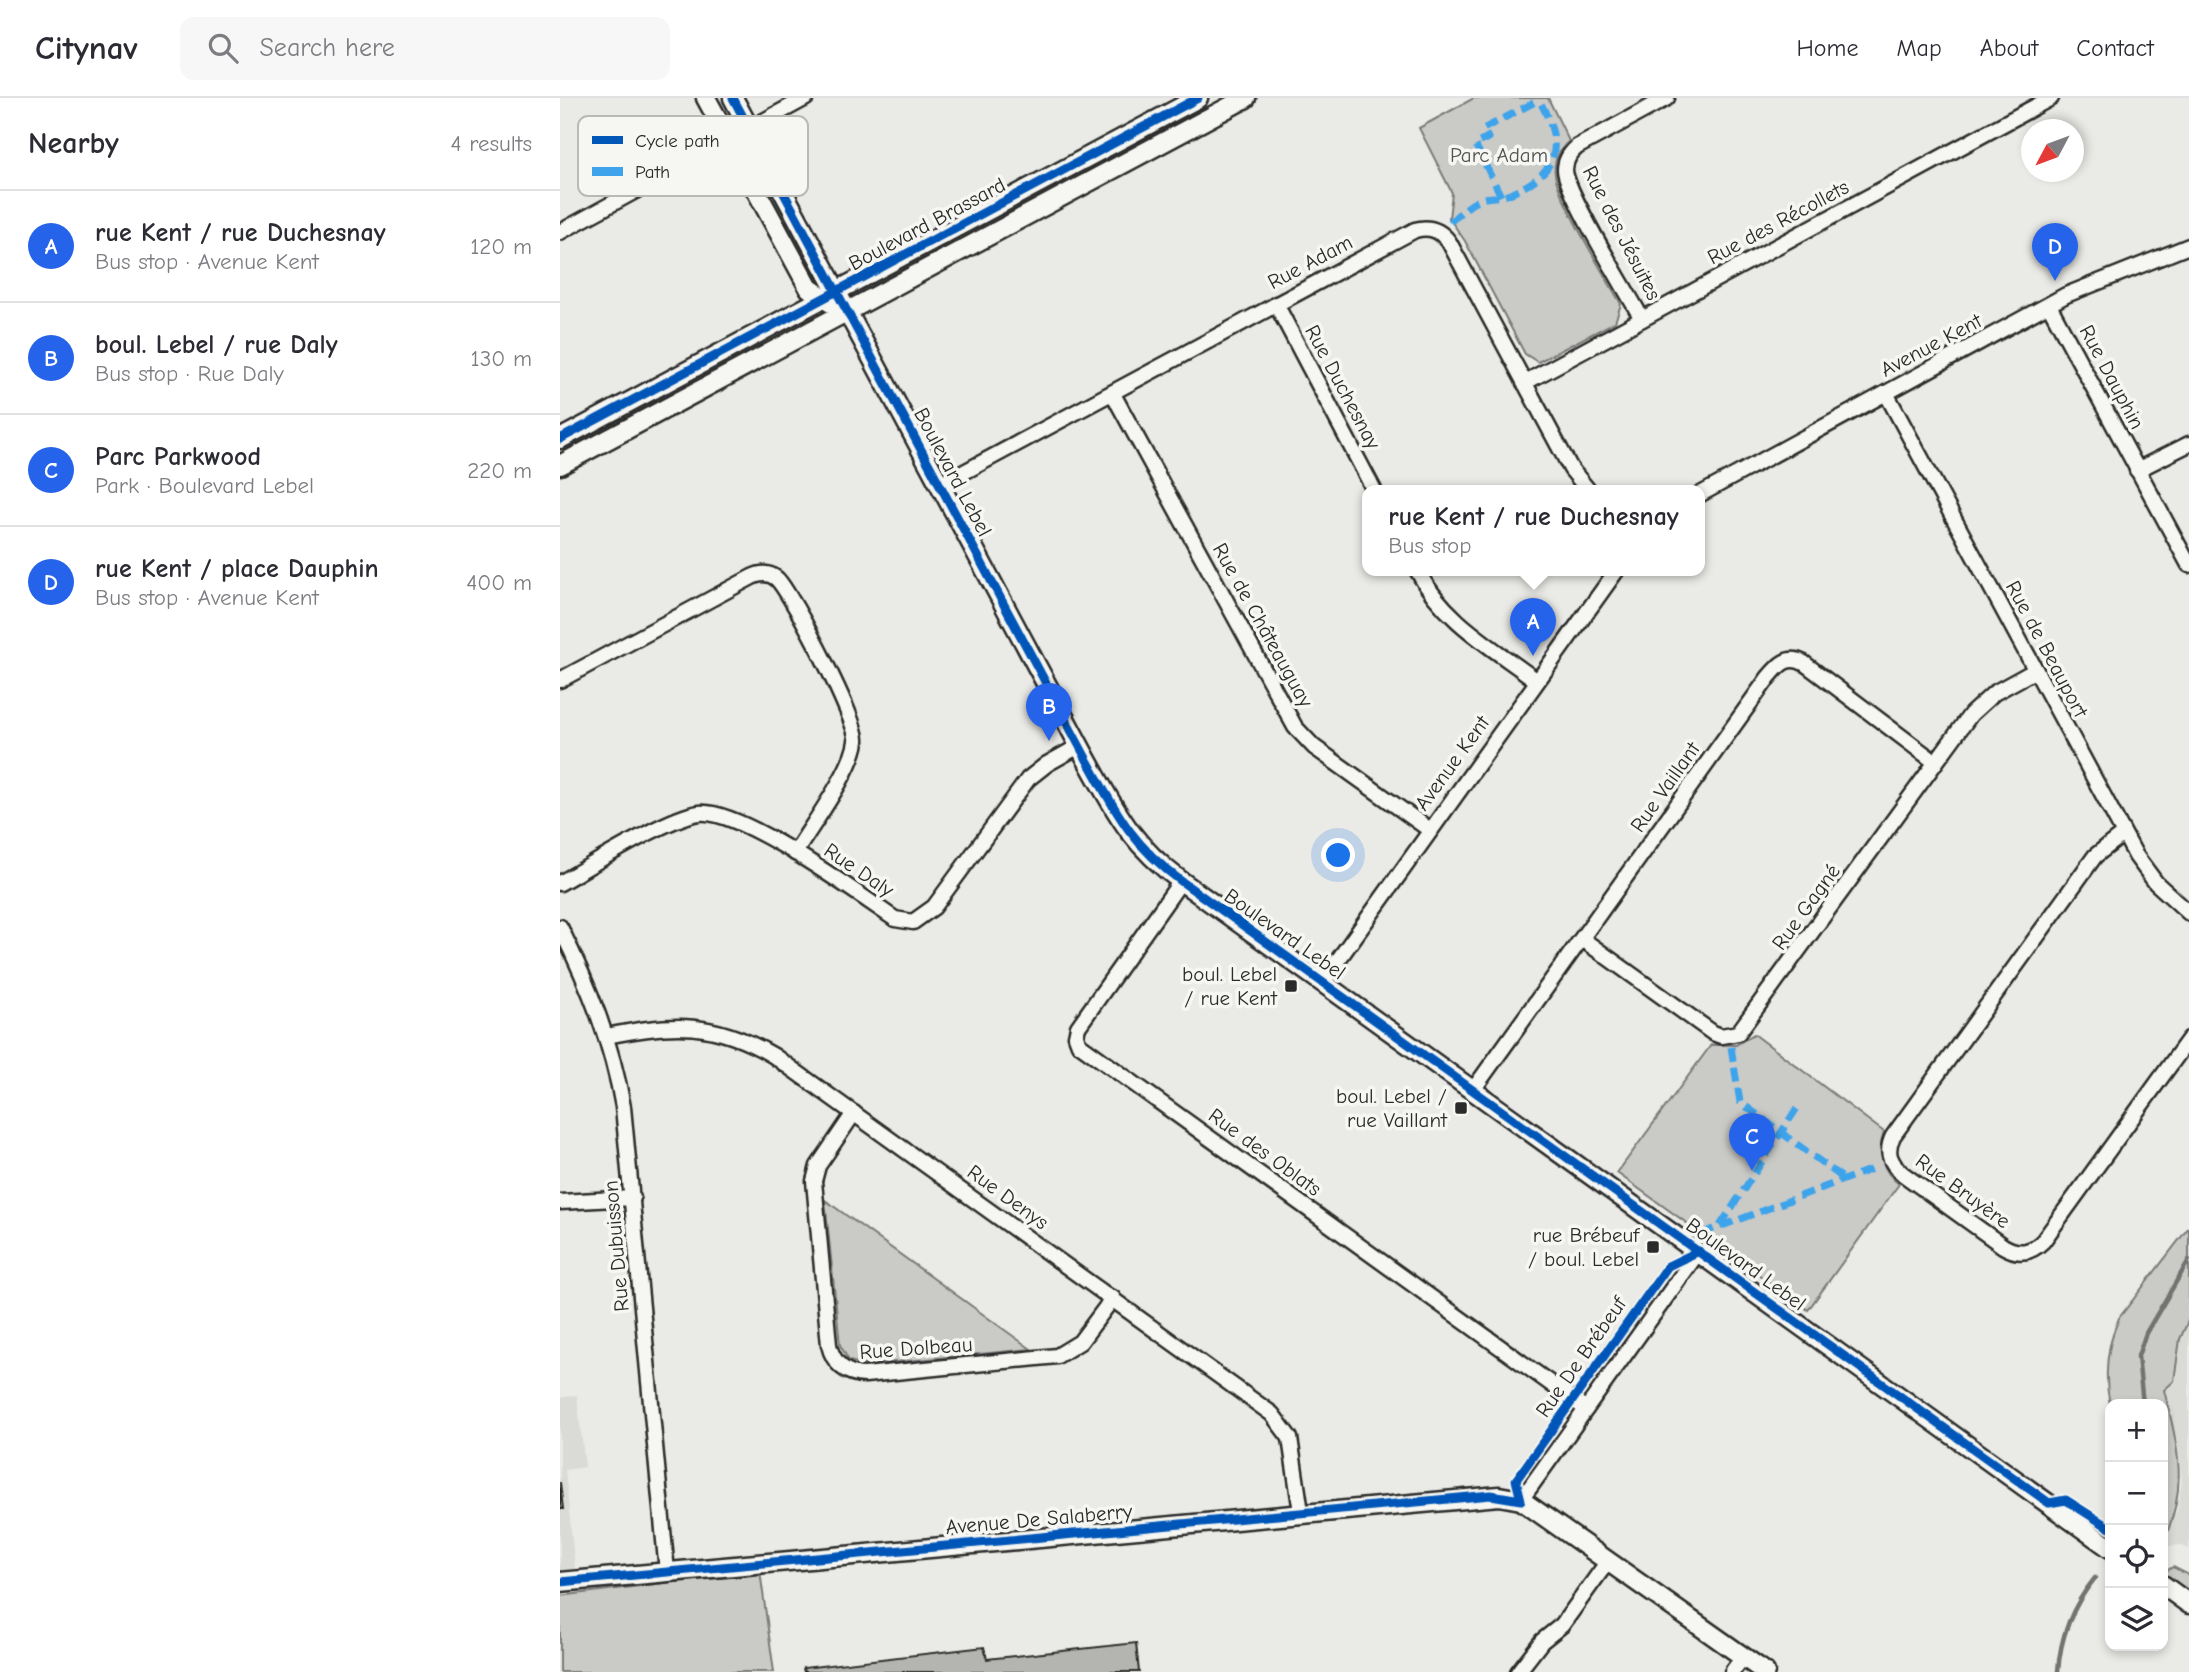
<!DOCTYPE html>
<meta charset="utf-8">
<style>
body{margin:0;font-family:"Comic Neue",sans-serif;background:#f7f7f7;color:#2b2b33}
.controls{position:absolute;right:21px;bottom:21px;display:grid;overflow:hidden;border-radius:14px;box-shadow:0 4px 10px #0003}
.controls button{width:63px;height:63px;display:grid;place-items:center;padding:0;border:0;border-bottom:2px solid #e1e1e2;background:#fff;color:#2b2b33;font:35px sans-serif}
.compass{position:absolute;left:1461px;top:21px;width:63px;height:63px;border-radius:50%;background:#fff;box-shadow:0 4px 10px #0003;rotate:229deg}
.you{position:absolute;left:779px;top:758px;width:24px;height:24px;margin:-18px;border:5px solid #fff;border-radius:50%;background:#1a73e8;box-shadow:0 0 0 10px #1a73e833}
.badge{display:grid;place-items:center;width:46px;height:46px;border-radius:50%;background:#2563eb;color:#fff;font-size:23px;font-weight:700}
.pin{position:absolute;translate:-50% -58px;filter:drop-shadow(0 2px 4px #0008)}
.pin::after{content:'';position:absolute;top:37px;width:24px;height:21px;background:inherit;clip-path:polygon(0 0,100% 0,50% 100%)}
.popup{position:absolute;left:802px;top:387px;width:343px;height:91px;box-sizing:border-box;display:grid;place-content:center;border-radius:14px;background:#fff;filter:drop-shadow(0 2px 5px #0005);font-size:23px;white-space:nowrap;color:#7c7c81}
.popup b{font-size:26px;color:#2b2b33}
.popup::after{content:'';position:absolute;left:50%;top:100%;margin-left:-14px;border:14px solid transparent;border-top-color:#fff}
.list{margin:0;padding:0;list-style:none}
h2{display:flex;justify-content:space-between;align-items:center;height:91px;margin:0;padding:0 28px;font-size:30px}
h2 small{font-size:23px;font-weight:400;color:#7c7c81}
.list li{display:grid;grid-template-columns:46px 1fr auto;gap:21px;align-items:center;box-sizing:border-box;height:112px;padding:0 28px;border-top:2px solid #e1e1e2}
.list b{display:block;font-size:26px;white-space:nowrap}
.list p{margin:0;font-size:23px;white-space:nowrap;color:#7c7c81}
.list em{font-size:23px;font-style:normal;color:#7c7c81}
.icon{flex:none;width:38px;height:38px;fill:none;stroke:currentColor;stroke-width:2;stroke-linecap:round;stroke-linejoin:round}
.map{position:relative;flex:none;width:1629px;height:1574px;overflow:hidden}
header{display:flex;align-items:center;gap:42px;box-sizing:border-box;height:98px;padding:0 35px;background:#fff;border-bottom:2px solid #e1e1e2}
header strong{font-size:33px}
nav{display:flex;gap:38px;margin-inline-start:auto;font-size:24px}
.search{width:490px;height:63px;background:#f7f7f7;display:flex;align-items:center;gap:18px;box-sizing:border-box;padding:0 24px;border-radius:14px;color:#7c7c81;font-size:26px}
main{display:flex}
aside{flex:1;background:#fff}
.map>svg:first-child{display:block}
.built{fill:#dadad6}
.green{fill:#cacac7;stroke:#7a7a79;stroke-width:2}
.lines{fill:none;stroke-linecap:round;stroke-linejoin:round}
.stream{stroke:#727270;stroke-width:4.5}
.building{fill:#b4b4b1;stroke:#2b2b2b;stroke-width:2}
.minor-casing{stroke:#2b2b2b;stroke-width:19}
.tertiary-casing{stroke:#2b2b2b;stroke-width:23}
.minor{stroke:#f6f6f2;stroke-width:14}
.tertiary{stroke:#f6f6f2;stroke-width:18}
.quiet{stroke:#3ea3eb;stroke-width:7;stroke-dasharray:14 7;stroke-linecap:butt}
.cycleway-casing{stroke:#f6f6f2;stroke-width:13}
.cycleway{stroke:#0057b8;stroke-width:9}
.poi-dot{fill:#2b2b2b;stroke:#f6f6f2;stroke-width:2.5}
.labels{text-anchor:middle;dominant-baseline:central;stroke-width:7;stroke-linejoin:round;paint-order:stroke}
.park-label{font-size:21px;fill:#535352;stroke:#f6f6f2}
.street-label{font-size:21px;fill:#2b2b2b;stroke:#f6f6f2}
.poi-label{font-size:21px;fill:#2b2b2b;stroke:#f6f6f2;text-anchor:end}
.key{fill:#f6f6f2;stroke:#b9b9b6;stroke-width:2}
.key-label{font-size:19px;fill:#2b2b2b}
</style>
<header>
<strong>Citynav</strong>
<div class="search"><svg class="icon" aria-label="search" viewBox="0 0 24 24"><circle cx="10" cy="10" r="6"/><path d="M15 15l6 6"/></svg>Search here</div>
<nav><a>Home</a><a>Map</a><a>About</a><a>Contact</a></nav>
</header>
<main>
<aside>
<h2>Nearby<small>4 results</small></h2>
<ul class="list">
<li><span class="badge">A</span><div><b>rue Kent / rue Duchesnay</b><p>Bus stop · Avenue Kent</p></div><em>120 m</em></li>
<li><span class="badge">B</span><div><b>boul. Lebel / rue Daly</b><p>Bus stop · Rue Daly</p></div><em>130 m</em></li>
<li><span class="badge">C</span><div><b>Parc Parkwood</b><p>Park · Boulevard Lebel</p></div><em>220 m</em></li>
<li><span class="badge">D</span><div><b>rue Kent / place Dauphin</b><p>Bus stop · Avenue Kent</p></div><em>400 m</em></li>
</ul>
</aside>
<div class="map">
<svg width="1629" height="1574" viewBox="0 0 1629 1574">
<rect width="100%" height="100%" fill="#eaeae6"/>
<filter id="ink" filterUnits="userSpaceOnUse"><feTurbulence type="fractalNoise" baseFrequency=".0143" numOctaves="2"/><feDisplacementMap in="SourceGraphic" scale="14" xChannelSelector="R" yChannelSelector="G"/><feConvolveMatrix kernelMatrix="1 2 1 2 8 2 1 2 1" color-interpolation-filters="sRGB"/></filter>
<g filter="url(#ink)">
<g class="built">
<path d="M 1629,1221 L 1629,1451 L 1620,1447 L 1603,1449 L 1603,1444 L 1617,1413 L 1622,1384 L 1618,1345 L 1604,1292 L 1614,1283 L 1620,1241 Z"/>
<path d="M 17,1297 L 25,1369 L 5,1372 L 15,1471 L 0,1473 L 0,1300 Z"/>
</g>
<g class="green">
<path d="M 914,0 L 988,0 L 1009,43 C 999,52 993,62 995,76 C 997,99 1047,181 1061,206 L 1055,224 L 978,264 L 965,256 L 905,143 L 889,120 L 892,95 L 859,30 Z"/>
<path d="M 1194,936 L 1324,1034 C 1317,1054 1322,1073 1339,1086 L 1248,1212 L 1057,1075 L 1151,947 L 1176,947 Z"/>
<path d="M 265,1102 L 471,1251 L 306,1267 L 289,1263 L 280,1247 Z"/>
<path d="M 1629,1129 L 1629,1221 L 1620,1241 L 1614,1283 L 1604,1292 C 1618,1349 1629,1389 1603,1444 L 1603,1306 L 1550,1307 C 1544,1278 1547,1247 1559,1220 Z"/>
<path d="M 1613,1469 L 1629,1477 L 1629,1495 L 1603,1475 Z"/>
<path d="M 200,1473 L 214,1574 L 0,1574 L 0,1498 Z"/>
</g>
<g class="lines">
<g class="stream">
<path d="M 1583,1306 L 1578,1258 L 1586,1235 L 1629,1162"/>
<path d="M 1498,1574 C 1500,1539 1513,1507 1535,1480"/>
</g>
</g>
<g class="building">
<path d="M 0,1384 L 3,1411 L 0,1411 Z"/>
<path d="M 576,1545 L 579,1574 L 244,1574 L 243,1570 L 424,1549 L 427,1561 Z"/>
</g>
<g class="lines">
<defs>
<g id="minor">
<path d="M 0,134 L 246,0"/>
<path d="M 716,206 L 814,392"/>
<path d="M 1489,207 L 1629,467"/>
<path d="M 1082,221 C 1067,193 1006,95 1005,72 C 1005,62 1010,55 1017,49 L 1107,0"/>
<path d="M 964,285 L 1491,0"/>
<path d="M 1326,295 L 1576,758 L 1596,785 L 1629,815"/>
<path d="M 553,296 L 735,629 L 754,649 L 870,732"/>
<path d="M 1577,372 L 1629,346"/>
<path d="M 380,387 L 855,132 C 870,128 880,132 889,144 L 1011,371 L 1028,392"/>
<path d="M 1139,397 L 1506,197 L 1629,148"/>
<path d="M 857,472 C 884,523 932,549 977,583"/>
<path d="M 0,582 L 192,479 C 200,475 209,474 217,481 C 232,496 299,625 296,643 C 293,672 251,728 235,755"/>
<path d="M 1563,736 L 1535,758 L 1333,1038 C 1325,1054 1330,1065 1343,1076 L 1443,1148 C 1458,1157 1471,1155 1483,1143 L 1629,941"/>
<path d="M 621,783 L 518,929 L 516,938 L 519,946 L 1026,1311"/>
<path d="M 0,785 C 32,767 106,720 139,715 C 180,710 298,796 335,821 L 353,824 L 374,809 L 468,681 L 487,666 L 519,648"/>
<path d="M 0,829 C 29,888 52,945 63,1009 L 107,1474"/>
<path d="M 1022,841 L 1153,935 L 1161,938 L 1178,935 L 1411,616 L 1434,595 L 1474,573"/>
<path d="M 763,883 L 1057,472"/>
<path d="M 47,938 C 113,924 155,923 214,958 L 712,1316 L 730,1340 L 741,1414"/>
<path d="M 913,992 L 1208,580 C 1218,568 1227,556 1244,565 L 1375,664"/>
<path d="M 294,1015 L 258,1068 L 254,1083 L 269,1247 C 273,1265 286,1277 305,1277 L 497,1258 L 520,1244 L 553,1200"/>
<path d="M 0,1104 L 73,1100"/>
<path d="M 961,1402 L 1139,1153"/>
<path d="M 958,1574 L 982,1543 L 1002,1527 L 1048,1463"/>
<path d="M 1172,1574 L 1183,1559"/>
</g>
<g id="tertiary">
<path d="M 146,0 L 249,190 L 271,205"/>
<path d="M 173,0 L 527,662 C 556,714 571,746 621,783 L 1550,1450"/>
<path d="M 0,341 L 638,0"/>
<path d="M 0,367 L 686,0"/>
<path d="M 0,1484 L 939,1398 L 961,1402 L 1205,1574"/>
<path d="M 1603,1487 L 1629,1506"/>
</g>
</defs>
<use href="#minor" class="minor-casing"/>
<use href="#tertiary" class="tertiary-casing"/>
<use href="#minor" class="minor"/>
<use href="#tertiary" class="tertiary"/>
<g class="quiet">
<path d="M 941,98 L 915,46 L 928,40 L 923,31 L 979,2"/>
<path d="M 890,124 C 899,116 909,106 921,101 C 931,98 943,100 952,95 C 1003,72 1003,45 978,0"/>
<path d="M 1171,949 L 1180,1004 L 1284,1081"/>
<path d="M 1160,1128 L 1239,1007"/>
<path d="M 1143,1139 L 1146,1134 L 1312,1071"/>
</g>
<defs>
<g id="cycleway">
<path d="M 173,0 L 527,662 C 556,714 571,746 621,783 L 1489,1405 L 1506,1402 L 1550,1430"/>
<path d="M 0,341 L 638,0"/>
<path d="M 0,1484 L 931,1397 L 961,1402 L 956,1382 L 1108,1168 L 1139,1153"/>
</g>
</defs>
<use href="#cycleway" class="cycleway-casing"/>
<use href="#cycleway" class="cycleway"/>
</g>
</g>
<g class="poi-dot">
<rect x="724" y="881" width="14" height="14" rx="3.5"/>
<rect x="894" y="1003" width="14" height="14" rx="3.5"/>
<rect x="1086" y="1142" width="14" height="14" rx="3.5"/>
</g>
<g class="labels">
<g class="park-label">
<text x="939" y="57">Parc Adam</text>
</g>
<g class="street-label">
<text transform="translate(1218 124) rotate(-28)">Rue des Récollets</text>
<text transform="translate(367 126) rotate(-28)">Boulevard Brassard</text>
<text transform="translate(1062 135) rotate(63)">Rue des Jésuites</text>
<text transform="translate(750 164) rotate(-28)">Rue Adam</text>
<text transform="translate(1371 247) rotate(-28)">Avenue Kent</text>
<text transform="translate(1552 279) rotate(62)">Rue Dauphin</text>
<text transform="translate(783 289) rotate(62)">Rue Duchesnay</text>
<text transform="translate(393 374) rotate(62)">Boulevard Lebel</text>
<text transform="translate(703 527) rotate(61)">Rue de Châteauguay</text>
<text transform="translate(1487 551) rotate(62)">Rue de Beauport</text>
<text transform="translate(892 665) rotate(-54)">Avenue Kent</text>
<text transform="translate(1105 689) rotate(-55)">Rue Vaillant</text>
<text transform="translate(299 772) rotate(34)">Rue Daly</text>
<text transform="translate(1246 809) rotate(-54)">Rue Gagné</text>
<text transform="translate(725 836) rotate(35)">Boulevard Lebel</text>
<text transform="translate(705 1054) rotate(36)">Rue des Oblats</text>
<text transform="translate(1403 1093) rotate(36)">Rue Bruyère</text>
<text transform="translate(448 1099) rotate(36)">Rue Denys</text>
<text transform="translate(56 1148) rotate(-95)">Rue Dubuisson</text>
<text transform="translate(1186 1166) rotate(36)">Boulevard Lebel</text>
<text transform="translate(356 1250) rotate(-4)">Rue Dolbeau</text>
<text transform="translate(1021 1259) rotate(-55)">Rue De Brébeuf</text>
<text transform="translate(479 1421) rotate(-5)">Avenue De Salaberry</text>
</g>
<g class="poi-label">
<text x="717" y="876">boul. Lebel<tspan x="717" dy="24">/ rue Kent</tspan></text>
<text x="887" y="998">boul. Lebel /<tspan x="887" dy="24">rue Vaillant</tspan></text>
<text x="1079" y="1137">rue Brébeuf<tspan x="1079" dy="24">/ boul. Lebel</tspan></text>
</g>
</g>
<rect x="18" y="18" width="230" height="80" rx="10" class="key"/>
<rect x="32" y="38" width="31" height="8" fill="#0057b8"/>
<rect x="32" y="69" width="31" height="9" fill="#3ea3eb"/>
<g class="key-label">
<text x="75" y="49">Cycle path</text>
<text x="75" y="80">Path</text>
</g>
</svg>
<div class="controls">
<button>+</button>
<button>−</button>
<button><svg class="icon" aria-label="locate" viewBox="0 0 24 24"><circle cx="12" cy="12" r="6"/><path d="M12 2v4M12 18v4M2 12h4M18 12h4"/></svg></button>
<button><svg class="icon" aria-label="layers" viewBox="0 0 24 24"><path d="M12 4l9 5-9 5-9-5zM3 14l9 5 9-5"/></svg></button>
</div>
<svg class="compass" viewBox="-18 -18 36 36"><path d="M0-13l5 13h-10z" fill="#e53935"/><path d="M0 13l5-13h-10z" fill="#7c7c81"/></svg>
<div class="you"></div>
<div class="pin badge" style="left:973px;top:558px">A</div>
<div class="popup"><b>rue Kent / rue Duchesnay</b>Bus stop</div>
<div class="pin badge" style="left:489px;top:643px">B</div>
<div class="pin badge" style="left:1192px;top:1073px">C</div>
<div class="pin badge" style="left:1495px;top:183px">D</div>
</div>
</main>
